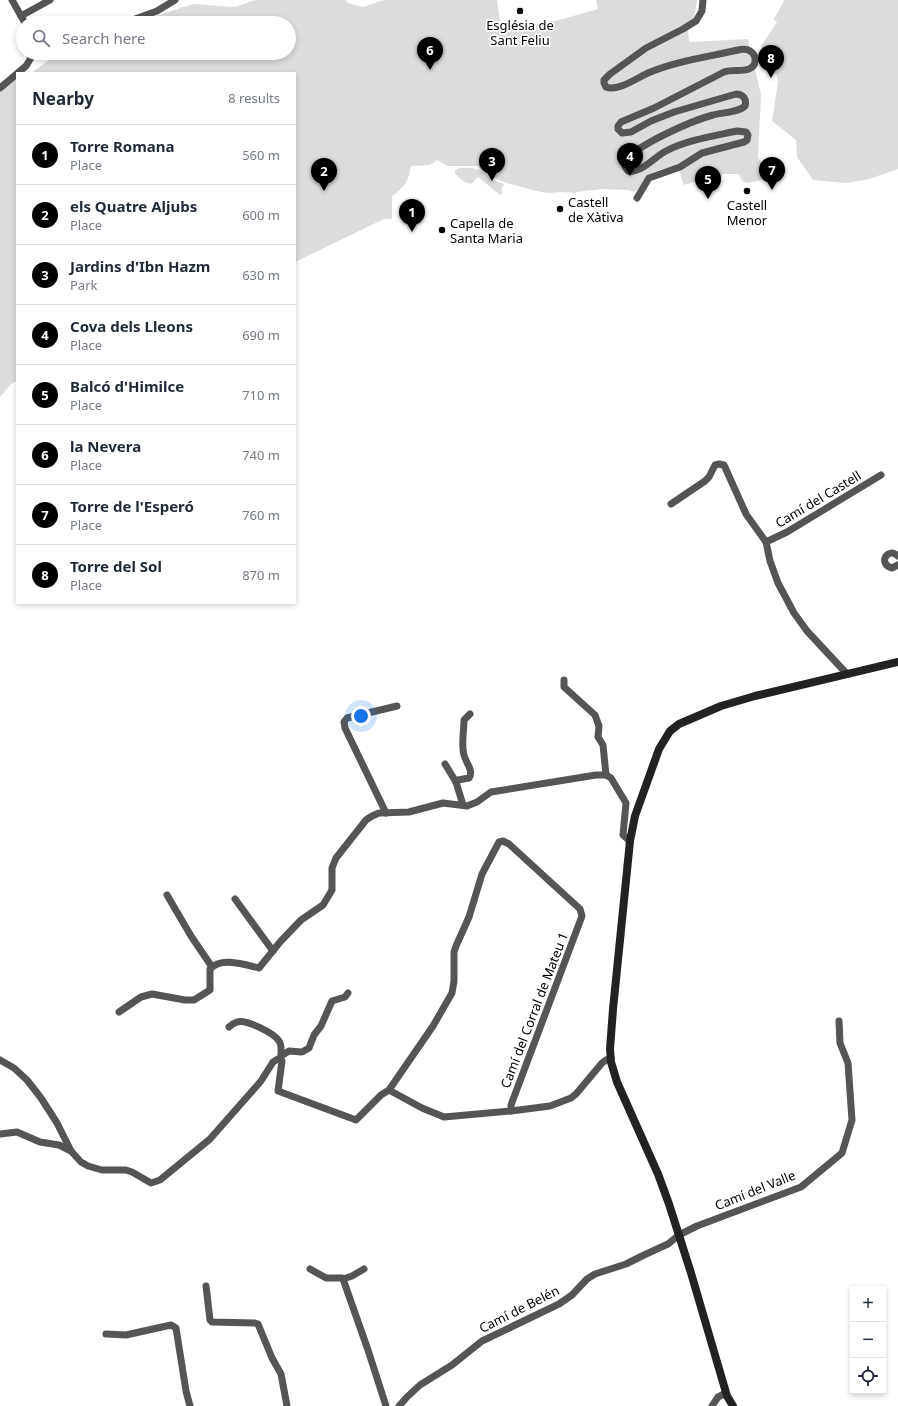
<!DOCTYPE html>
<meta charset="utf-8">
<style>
body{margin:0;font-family:"Noto Sans",sans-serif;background:#f2f2f3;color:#1f2937}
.controls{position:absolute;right:12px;bottom:12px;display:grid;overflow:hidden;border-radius:0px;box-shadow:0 2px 6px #0003}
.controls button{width:36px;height:36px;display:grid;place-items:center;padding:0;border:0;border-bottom:1px solid #e0e1e3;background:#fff;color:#1f2937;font:20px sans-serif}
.you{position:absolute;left:361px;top:716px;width:14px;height:14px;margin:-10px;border:3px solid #fff;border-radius:50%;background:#1a73e8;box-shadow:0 0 0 6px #1a73e833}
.badge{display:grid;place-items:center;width:26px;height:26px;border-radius:50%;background:#000;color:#fff;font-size:13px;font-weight:700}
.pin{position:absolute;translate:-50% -33px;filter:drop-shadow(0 1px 2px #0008)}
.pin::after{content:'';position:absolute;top:21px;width:14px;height:12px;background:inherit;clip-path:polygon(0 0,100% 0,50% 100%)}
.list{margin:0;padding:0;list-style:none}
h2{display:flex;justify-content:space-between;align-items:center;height:52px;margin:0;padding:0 16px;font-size:17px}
h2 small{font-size:13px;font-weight:400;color:#747a83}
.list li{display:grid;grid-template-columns:26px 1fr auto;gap:12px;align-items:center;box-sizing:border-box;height:60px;padding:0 16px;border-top:1px solid #e0e1e3}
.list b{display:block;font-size:15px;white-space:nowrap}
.list p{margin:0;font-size:13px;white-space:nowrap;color:#747a83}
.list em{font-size:13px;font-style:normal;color:#747a83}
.icon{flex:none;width:22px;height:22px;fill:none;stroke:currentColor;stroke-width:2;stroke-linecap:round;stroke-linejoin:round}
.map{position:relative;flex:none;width:898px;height:1406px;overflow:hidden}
.search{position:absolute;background:#fff;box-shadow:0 2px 6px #0003;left:16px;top:16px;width:280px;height:44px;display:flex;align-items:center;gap:10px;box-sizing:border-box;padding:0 14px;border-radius:22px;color:#747a83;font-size:15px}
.panel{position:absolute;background:#fff;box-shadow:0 2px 6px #0003;left:16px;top:72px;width:280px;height:532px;border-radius:0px}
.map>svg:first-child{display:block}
.green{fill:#dcdcdc}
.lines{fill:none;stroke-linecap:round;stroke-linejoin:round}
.street{stroke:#555;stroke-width:7}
.secondary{stroke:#222;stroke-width:8}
.poi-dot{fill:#000;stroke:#fff;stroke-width:1.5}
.labels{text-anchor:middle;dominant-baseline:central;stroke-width:3.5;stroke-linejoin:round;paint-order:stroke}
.poi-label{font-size:13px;fill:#000;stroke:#fff}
.street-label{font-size:13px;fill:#000;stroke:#fff}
</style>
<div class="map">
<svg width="898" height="1406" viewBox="0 0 898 1406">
<rect width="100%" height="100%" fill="#fff"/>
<g class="green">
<path d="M 255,0 L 345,0 L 348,3 L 363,7 L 384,0 L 497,0 L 501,30 L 559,20 L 598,9 L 596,0 L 697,0 L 695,14 L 688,31 L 689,42 L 748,39 L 761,95 L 758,157 L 769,177 L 767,179 L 747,183 L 742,181 L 739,174 L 723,174 L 721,177 L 700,180 L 684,185 L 677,165 C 668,168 653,170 646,177 C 641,182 641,189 634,192 L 628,190 L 603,189 L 584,191 L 574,193 L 562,192 L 549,193 L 541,192 L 506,183 L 492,177 L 477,166 L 448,166 L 437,160 L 430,165 L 411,166 C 408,182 406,186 392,196 L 392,219 L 384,219 L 295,262 L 295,73 L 27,73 L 33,72 L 58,53 L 289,53 L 289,23 L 134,23 L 193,4 L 235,7 Z"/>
<path d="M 783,0 L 898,0 L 898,169 L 869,179 L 846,183 L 813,180 L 797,157 L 796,140 L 772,121 L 778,82 L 776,73 L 771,71 L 766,57 L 764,57 L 761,46 L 777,22 L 774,19 L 784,1 Z"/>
<path d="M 17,77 L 17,381 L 11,384 L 0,397 L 0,92 Z"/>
<path d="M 459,168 L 474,168 L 475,169 L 480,170 L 493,180 L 504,184 L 501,190 L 503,193 L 500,195 L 478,177 L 471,184 C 464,182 458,178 455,173 L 455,170 Z"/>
</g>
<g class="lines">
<g class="street">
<path d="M 12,0 L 25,23"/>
<path d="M 21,16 L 50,0"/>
<path d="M 124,23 L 157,11 L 175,0"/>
<path d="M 0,88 L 26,66 L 34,53"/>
<path d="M 637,198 L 649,178 L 680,167 L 702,153 L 744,142 L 747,140 L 748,135 L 746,132 L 737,131 C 714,136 687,140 666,151 C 654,157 642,173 628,171 L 625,167 L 625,162 C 635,145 694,120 713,115 C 723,112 738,113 745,106 C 747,99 743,94 736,94 L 674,112 L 651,121 L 631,132 L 622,133 L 618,129 L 618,126 L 621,122 L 654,108 L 724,72 C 732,69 741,72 749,69 C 757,66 757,55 750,51 C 747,49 742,49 738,50 C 708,57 676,61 648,73 C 637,78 617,92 606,87 L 604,83 L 604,80 L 610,74 L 646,48 L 683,29 L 696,21 L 702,11 L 703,0"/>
<path d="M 671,504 L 705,481 L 709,477 L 715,465 L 719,464 L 724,465 L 746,514 L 766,542 L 770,561 L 778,583 L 794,613 L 807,631 L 847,674"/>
<path d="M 766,542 L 787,532 L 881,475"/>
<path d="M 898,556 C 888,546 877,564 892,568 L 898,565"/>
<path d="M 564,680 L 564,687 L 595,715 L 599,726 L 598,737 L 603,745 L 606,775"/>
<path d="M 445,764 L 456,782 L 463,805"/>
<path d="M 456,782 L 458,780 L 469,778 C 474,771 466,763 464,755 C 461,745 464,730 464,720 L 470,714"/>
<path d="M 386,813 L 345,728 L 344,722 L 347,718 L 397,706"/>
<path d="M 167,895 L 191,936 L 212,967"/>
<path d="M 235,899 L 273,951"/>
<path d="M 119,1012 L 141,997 L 152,994 L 185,1000 L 194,1000 L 210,990 L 210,969 C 221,956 246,965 259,968 L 280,942 L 301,920 L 323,905 L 332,890 L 332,868 L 336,858 L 366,820 L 372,816 L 379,813 L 409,812 L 443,803 L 467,806 L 477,802 L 491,792 L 596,775 L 606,775 L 611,778 L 626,803 L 623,835 L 630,841"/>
<path d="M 229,1027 C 231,1025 234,1023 237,1022 C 246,1019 274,1033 279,1041 C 282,1045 281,1051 281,1056"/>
<path d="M 280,1059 L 281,1056 L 289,1051 L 302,1052 L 309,1048 L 314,1035 L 321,1026 L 332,1001 L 345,997 L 348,993"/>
<path d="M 0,1060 L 14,1068 L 27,1080 L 41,1098 L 57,1123 L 71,1151 L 81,1162 L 88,1166 L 102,1170 L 126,1170 L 132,1172 L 151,1183 L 160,1180 L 210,1139 L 261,1081 L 273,1062 L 278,1059 L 281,1060 L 282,1061 L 278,1091 L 356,1120 L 381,1095 L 389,1090 L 433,1026 L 452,993 L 454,981 L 454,952 L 456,946 L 469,917 L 482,874 L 499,842 L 503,841 L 509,844 L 580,909 L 582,916 L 511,1105 L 511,1111"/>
<path d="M 389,1090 L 422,1108 L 444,1117 L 511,1111 L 550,1106 L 571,1098 L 576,1094 L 602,1063 L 606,1060 L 611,1058"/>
<path d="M 0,1134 L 17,1132 L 40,1142 L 59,1145 L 71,1151"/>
<path d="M 310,1269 L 326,1278 L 342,1278 L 343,1279"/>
<path d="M 364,1269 L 352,1276 L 343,1279 L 368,1350 L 386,1406"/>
<path d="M 206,1286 L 210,1320 L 212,1322 L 255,1323 L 258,1324 L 272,1358 L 281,1374 L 287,1406"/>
<path d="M 106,1334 L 126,1335 L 171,1325 L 176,1328 L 186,1391 L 190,1406"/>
<path d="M 399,1406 L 407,1397 L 420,1385 L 452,1365 L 482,1341 L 559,1304 L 572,1295 L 587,1279 L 595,1274 L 626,1264 L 644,1255 L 668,1244 L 679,1235 L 697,1226 L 801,1187 L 842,1153 L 852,1120 L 848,1063 L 840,1043 L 839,1021"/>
<path d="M 712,1406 L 718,1397 L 726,1393"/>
</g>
<path class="secondary" d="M 733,1406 L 727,1396 L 691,1273 L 669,1204 L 658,1174 L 617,1082 L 611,1062 L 610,1049 L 613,1009 L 630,841 L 635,816 L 659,749 L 670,731 L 679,724 L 721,706 L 755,696 L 898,662"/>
</g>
<g class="poi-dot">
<circle cx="520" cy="11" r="4"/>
<circle cx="747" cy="191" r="4"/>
<circle cx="560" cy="209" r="4"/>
<circle cx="442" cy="230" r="4"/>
</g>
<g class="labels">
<g class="poi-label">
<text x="520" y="25">Església de<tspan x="520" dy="15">Sant Feliu</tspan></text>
<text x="568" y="202" text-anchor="start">Castell<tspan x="568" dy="15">de Xàtiva</tspan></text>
<text x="747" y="205">Castell<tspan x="747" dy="15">Menor</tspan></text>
<text x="450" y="223" text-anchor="start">Capella de<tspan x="450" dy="15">Santa Maria</tspan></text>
</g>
<g class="street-label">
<text transform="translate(818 499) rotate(-31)">Camí del Castell</text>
<text transform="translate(534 1010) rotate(-69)">Camí del Corral de Mateu 1</text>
<text transform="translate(755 1190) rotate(-22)">Camí del Valle</text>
<text transform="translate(519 1309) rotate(-27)">Camí de Belén</text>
</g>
</g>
</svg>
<div class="controls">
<button>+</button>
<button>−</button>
<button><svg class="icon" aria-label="locate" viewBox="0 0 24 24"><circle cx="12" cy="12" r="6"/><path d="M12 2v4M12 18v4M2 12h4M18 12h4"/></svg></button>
</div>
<div class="you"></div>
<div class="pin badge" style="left:412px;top:232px">1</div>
<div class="pin badge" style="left:324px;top:191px">2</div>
<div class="pin badge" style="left:492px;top:181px">3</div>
<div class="pin badge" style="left:630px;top:176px">4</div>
<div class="pin badge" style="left:708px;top:199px">5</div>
<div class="pin badge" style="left:430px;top:70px">6</div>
<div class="pin badge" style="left:772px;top:190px">7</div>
<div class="pin badge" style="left:771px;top:78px">8</div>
<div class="search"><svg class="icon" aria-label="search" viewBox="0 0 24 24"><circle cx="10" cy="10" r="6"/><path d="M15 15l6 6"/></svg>Search here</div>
<section class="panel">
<h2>Nearby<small>8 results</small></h2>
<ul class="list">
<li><span class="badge">1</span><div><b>Torre Romana</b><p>Place</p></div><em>560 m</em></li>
<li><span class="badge">2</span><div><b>els Quatre Aljubs</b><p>Place</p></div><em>600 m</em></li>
<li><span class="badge">3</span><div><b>Jardins d'Ibn Hazm</b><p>Park</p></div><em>630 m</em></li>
<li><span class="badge">4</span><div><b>Cova dels Lleons</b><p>Place</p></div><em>690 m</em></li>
<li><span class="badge">5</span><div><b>Balcó d'Himilce</b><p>Place</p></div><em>710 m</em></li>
<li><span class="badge">6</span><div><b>la Nevera</b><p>Place</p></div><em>740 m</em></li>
<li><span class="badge">7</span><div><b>Torre de l'Esperó</b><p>Place</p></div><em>760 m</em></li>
<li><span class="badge">8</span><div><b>Torre del Sol</b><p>Place</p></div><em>870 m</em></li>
</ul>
</section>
</div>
